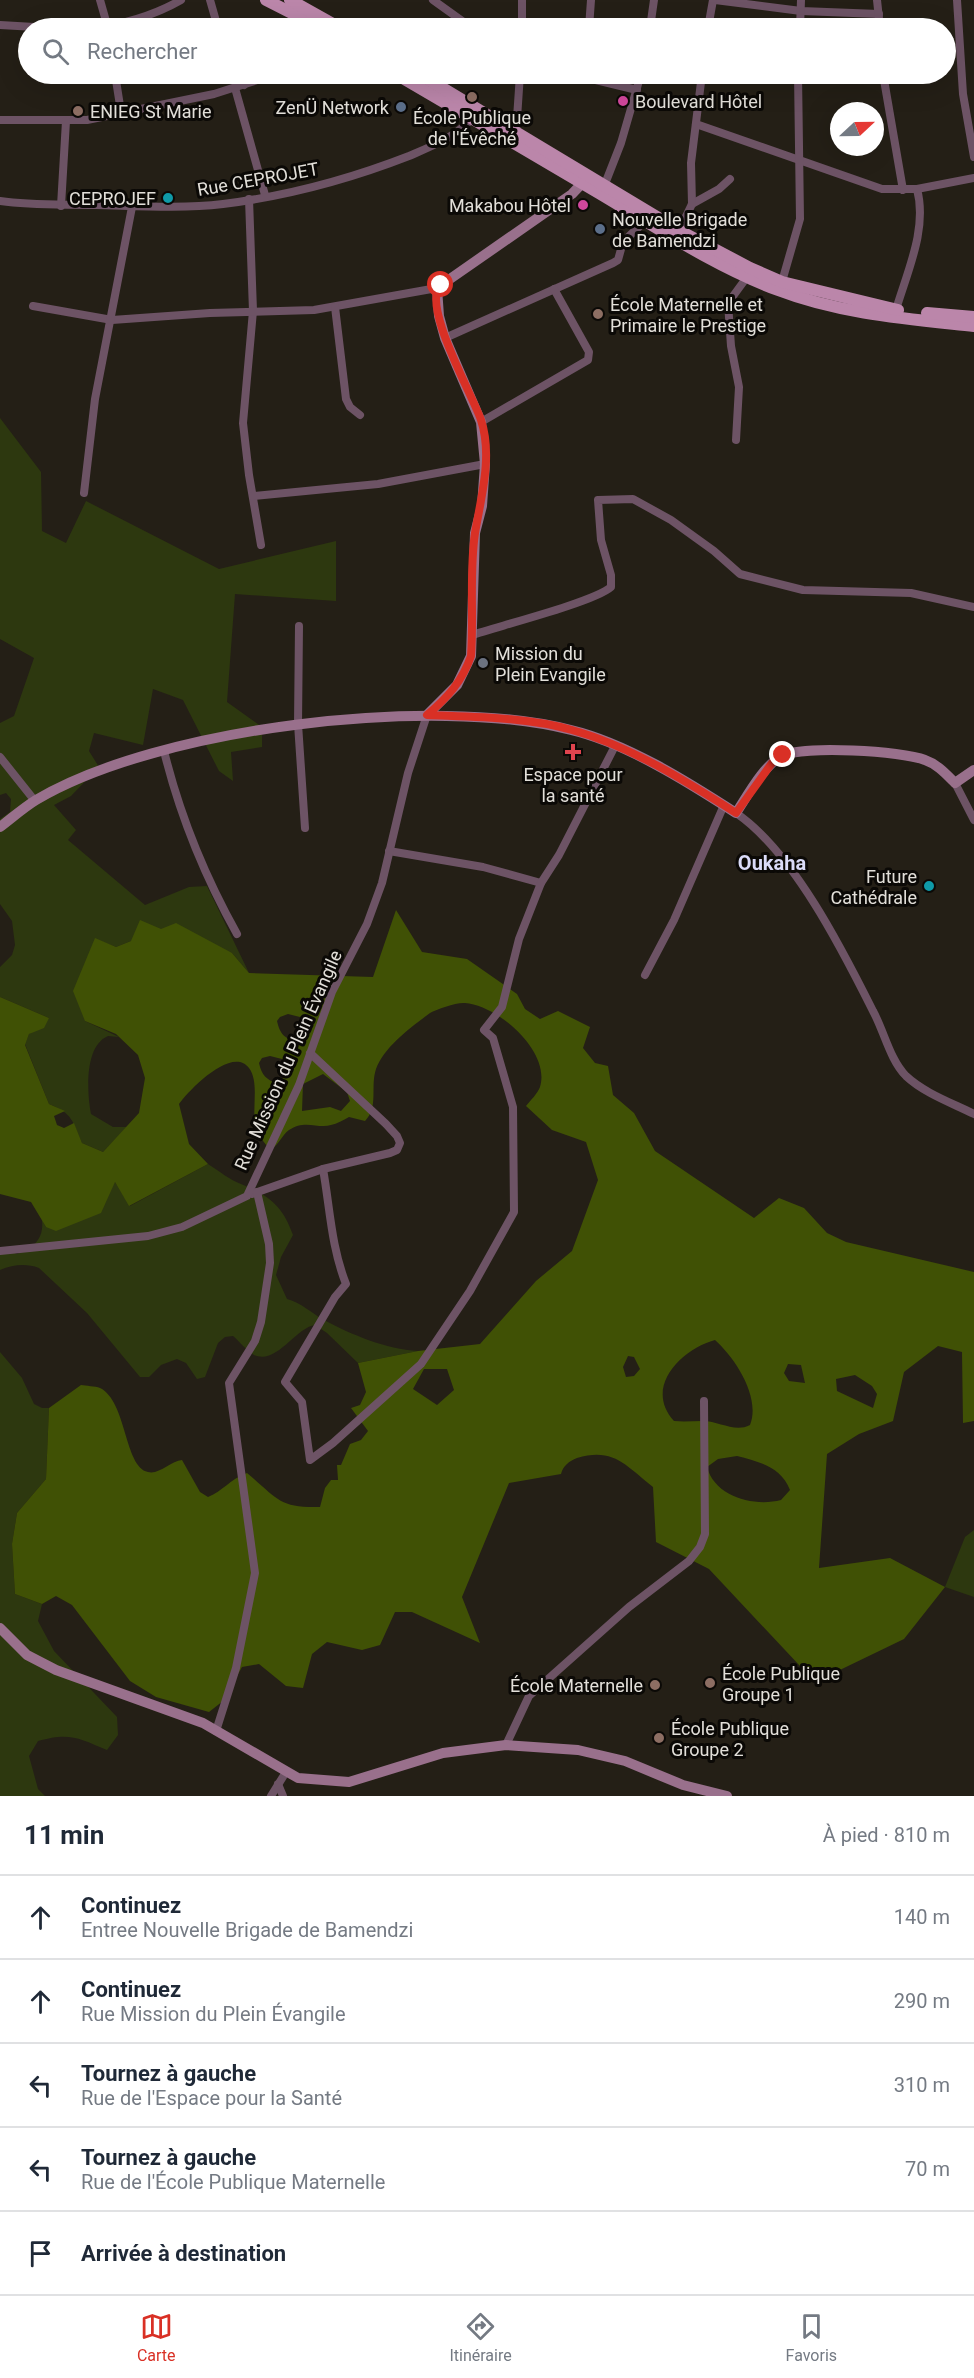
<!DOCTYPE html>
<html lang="fr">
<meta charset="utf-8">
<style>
body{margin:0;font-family:Roboto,sans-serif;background:#f6f6f7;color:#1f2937}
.compass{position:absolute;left:830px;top:102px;width:54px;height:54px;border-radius:50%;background:#fff;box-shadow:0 6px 24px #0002;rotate:68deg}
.stop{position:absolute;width:18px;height:18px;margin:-14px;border:4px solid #d93025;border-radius:50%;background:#fff}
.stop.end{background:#d93025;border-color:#fff;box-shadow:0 2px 6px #0008}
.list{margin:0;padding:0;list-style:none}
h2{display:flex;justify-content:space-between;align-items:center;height:78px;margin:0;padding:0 24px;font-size:26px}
h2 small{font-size:20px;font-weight:400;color:#747a83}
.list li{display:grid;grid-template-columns:39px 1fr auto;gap:18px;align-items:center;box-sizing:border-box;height:84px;padding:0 24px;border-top:2px solid #e0e1e3}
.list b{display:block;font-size:22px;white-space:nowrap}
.list p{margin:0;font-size:20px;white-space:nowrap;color:#747a83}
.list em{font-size:20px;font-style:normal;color:#747a83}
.icon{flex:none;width:33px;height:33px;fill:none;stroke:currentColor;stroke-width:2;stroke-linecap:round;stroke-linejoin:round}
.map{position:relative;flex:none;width:974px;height:1796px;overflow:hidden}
.search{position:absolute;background:#fff;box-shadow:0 6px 24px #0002;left:18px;right:18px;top:18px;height:66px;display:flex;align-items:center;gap:15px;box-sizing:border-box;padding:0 21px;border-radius:33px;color:#747a83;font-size:22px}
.sheet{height:498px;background:#fff}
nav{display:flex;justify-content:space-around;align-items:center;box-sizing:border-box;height:84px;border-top:2px solid #e0e1e3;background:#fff;font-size:16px;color:#747a83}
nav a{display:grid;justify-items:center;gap:3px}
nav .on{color:#d93025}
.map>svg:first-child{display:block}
.green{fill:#2d380f}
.forest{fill:#405105;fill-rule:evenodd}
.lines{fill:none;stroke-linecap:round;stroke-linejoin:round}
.street{stroke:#6d5365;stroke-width:8}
.secondary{stroke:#99708c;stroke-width:10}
.primary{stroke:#bb86aa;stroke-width:12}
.route{stroke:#d93025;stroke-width:8}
.education-dot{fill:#8d6e63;stroke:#0b0906;stroke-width:2}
.hotel-dot{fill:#d1479c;stroke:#0b0906;stroke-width:2}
.service-dot{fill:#5c6f8a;stroke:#0b0906;stroke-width:2}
.culture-dot{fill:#0f9aa8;stroke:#0b0906;stroke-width:2}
.worship-dot{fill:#6b7280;stroke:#0b0906;stroke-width:2}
.health-dot{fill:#e0444e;stroke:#0b0906;stroke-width:2}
.labels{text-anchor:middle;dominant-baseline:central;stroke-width:6;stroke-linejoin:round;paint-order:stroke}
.poi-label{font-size:18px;fill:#e2dfd9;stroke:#0b0906;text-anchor:start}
.street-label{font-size:18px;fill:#e2dfd9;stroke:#0b0906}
.neighbourhood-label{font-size:20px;font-weight:bold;fill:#dadbf8;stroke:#0b0906}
</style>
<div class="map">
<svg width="974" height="1796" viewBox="0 0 974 1796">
<rect width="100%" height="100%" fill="#241f16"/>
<g class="green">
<path d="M 0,418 L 41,472 L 42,531 L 66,543 L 86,501 L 219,569 L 336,541 L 336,601 L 235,594 L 227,702 L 262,727 L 262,747 L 231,752 L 233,781 L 219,771 L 183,700 L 153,689 L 143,745 L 94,733 L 89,751 L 99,767 L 71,796 L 54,805 L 76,830 L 68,840 L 145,905 L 189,887 L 207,886 L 249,973 L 232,953 L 131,941 L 116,947 L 95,939 L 85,1021 L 119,1037 L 108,1036 C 84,1046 87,1093 91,1114 L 113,1127 L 127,1127 L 103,1152 L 82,1143 C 72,1120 73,1114 49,1104 L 25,1044 L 29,1034 L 49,1018 L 0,997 L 0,967 L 12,955 L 15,945 L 12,921 L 0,904 L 0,819 L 10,812 L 11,799 L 6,793 L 0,795 L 0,723 L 14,716 L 34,658 L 0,639 Z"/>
<path d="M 208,1164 C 219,1171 230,1180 241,1184 C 269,1195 283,1206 293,1235 L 281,1257 L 276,1275 L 287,1299 C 302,1303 311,1313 324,1320 C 352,1335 386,1349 418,1351 L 358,1363 L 327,1333 L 315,1325 C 295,1328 277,1365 254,1355 C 247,1351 239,1341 233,1336 L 225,1337 L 218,1343 L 205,1377 L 197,1379 L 186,1363 L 177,1359 L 161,1365 L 149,1377 L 140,1377 L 87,1313 L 39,1268 C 25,1263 13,1265 0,1270 L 0,1247 L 17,1254 C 34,1248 44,1239 42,1220 L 46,1227 L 115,1182 L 130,1206 Z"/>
<path d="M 0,1352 L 22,1378 L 34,1404 L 42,1408 L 49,1408 L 46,1479 L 17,1513 L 12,1544 L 15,1594 L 42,1604 L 38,1621 L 54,1651 L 117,1717 L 118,1735 L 107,1750 C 79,1738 69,1732 38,1741 L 29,1756 L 38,1789 L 45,1796 L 0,1796 Z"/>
<path d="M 974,1530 L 974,1597 L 945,1587 L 965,1537 Z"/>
</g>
<path class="forest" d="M 396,910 L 422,952 L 467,959 L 517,994 L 525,1009 L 540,1019 L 558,1011 L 590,1027 L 583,1048 L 595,1063 L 608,1066 L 613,1095 L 634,1113 L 655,1151 L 754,1218 L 779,1198 L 804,1208 L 827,1233 L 846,1242 L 974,1272 L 974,1421 L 963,1423 L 962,1352 L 938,1346 L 904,1372 L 893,1421 L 859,1434 L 827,1454 L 819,1568 L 890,1558 L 945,1587 L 904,1639 L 815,1682 L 709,1569 L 656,1542 L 653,1487 C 626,1466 614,1447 577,1458 C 569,1461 563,1466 561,1474 L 509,1483 L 462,1597 L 480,1643 L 412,1612 L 395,1612 L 380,1645 L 362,1650 L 327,1642 L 312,1654 L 303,1688 L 286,1686 L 259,1664 L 242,1667 L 223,1701 L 209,1712 L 156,1697 L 130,1681 L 72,1605 L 56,1596 L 42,1604 L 15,1594 L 12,1544 L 17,1513 L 46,1479 L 49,1408 L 81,1385 C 86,1386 95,1386 100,1388 C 127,1401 124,1467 148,1472 C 159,1475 171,1461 182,1460 L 200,1492 L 208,1497 C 223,1491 229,1480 247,1473 C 278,1499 279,1508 320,1507 L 325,1488 L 331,1480 L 338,1480 L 337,1465 L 341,1465 L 350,1444 L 361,1440 L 368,1431 L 351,1408 L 360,1405 L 366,1392 L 358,1363 L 418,1351 L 480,1344 L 536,1281 L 572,1251 L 598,1180 L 586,1142 L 552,1130 L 526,1106 C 530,1101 538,1093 540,1087 C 551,1051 497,1005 465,1003 C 457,1002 437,1009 430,1013 C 411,1027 384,1047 376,1069 C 370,1087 379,1107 365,1121 L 349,1117 C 343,1120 337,1124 331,1125 C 318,1129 305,1119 289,1130 C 282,1135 279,1145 270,1150 C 266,1144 257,1135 256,1127 C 251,1109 260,1083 249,1068 C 232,1045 188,1091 179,1104 L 189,1144 L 208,1164 L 129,1206 L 115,1182 L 101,1213 L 56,1231 L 46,1227 L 31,1202 L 0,1194 L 0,997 L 49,1018 L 44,1028 L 29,1034 L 25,1045 L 49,1104 L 65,1111 L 54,1116 L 57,1125 L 64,1128 L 74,1123 L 82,1143 L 103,1152 L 139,1113 L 145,1078 L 138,1055 L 116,1034 L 85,1021 L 73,991 L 95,938 L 116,947 L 131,941 L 140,920 L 161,929 L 176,923 L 232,953 L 249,973 L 373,977 ZM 288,1014 L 300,1017 L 305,1031 L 297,1042 C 284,1038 280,1034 277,1021 L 280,1017 ZM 270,1056 L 282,1059 L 287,1073 L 278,1084 C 266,1079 262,1076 259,1063 L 262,1058 ZM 323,1074 L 347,1092 L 350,1101 L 341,1111 L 330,1107 L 302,1111 L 303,1084 ZM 715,1340 C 735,1358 761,1397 750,1425 C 735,1433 719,1421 703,1421 C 693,1421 684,1422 674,1421 C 643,1387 682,1349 715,1340 ZM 628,1356 L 634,1357 L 640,1369 L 634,1376 L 626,1377 L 623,1367 ZM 788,1364 L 801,1365 L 805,1383 L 789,1381 L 784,1373 ZM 424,1369 L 447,1369 L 454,1390 L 437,1405 L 413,1389 ZM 855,1375 L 872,1386 L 877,1394 L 873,1408 L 837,1391 L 836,1379 ZM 737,1456 C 760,1462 781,1467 790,1490 L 781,1500 C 754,1507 715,1497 707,1467 L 718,1459 Z"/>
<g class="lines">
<g class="street">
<path d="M 100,0 L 108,28"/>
<path d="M 210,0 L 218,28"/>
<path d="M 433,0 L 472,28"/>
<path d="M 715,0 L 801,11 L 879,14"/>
<path d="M 877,0 L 880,28"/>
<path d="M 957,0 L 963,94 L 974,157"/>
<path d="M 0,25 L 52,28"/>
<path d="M 90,28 C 120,26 155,15 181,0"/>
<path d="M 522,28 L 522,0"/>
<path d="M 589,28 L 591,0"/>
<path d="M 650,28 L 654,0"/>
<path d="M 708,28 L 713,0"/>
<path d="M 800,28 L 801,0"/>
<path d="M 115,74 L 121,112"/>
<path d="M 231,74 L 233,78 L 244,85"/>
<path d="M 571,74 L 637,90"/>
<path d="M 806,74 L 858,74"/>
<path d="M 883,74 L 903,190"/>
<path d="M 235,88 L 265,195"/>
<path d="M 0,120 L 87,120 L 214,94 L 276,74"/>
<path d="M 696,124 L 882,189 L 917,189 L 974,178"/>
<path d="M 516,133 L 520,74"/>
<path d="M 603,189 L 621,143 L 641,74"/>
<path d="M 249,199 L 253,311 L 243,423 L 249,475 L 261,545"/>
<path d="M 0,201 C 32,206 64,204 96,205 C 138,206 181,209 223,204 C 287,196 350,179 409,156 C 430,147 461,135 474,115"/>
<path d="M 692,204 L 719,189 L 730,179"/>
<path d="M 61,206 L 66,121"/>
<path d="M 678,233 L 692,204 L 691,163 L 702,74"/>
<path d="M 781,285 L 800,219 L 798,74"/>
<path d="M 33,306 L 112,320 L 210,313 L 314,310 L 437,288"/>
<path d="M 335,307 L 346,399 L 350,407 L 360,415"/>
<path d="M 895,313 C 906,274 928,230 917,189"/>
<path d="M 445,338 L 613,263 L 618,260 L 623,242 L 644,222"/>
<path d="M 481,422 L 588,360 L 589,352 L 554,289"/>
<path d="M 736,440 L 739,387 L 731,346 L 728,303 L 747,277"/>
<path d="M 84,493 L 95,399 L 132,207"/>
<path d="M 253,496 L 378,484 L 485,464"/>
<path d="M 299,626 L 298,724 L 305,828"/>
<path d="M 472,635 C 499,626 594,602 611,587 L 611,575 L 601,540 L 598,500 L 633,499 L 671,520 L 714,551 L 740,574 L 803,590 L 911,593 L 974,607"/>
<path d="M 164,751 C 180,816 204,875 237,934"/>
<path d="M 0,757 L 35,801"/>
<path d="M 955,783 L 974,820"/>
<path d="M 736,813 C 793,852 842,949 873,1011 C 884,1031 890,1060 906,1076 C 924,1093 952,1103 974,1114"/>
<path d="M 389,851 L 483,867 L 541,883"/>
<path d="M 645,975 L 674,920 L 724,805"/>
<path d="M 323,1169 C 330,1208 331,1246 346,1284 L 335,1297 L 285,1382 L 302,1402 L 310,1460 L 333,1443 L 421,1364 L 470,1291 L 514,1212 L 513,1107 L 493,1038 L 484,1030 L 502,1007 L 519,939 L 541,883 L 559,855 L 615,746"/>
<path d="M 252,1194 L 323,1169 L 390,1153 L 397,1150 L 400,1143 L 397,1136 L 386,1124 L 310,1053"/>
<path d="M 0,1251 L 148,1236 L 182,1227 L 247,1196 L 299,1085 L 332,992 L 367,924 L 382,883 L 408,773 L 427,715"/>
<path d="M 216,1731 L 236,1668 L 255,1573 L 229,1383 L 255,1341 L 261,1322 L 270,1263 L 269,1244 L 257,1192"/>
<path d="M 506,1745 L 529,1696 L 629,1607 L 689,1561 L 700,1547 L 705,1534 L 704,1401"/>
<path d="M 278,1784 L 283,1796"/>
<path d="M 271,1796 L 286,1772"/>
</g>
<g class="secondary">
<path d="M 427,715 L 457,685 L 471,656 L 475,533 L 482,506 L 485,464 L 481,422 L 445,338 L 439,316 L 437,288 L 572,194 L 588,177"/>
<path d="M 0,827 C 12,818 23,808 36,800 C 159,727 433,695 571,730 C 626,743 688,782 736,813 C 748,795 763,766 782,756 C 803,745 902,751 925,760 C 937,764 946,774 955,783 L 974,770"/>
<path d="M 0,1628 L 27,1655 L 56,1670 L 203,1723 L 298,1778 L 349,1782 L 443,1753 L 506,1745 L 578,1750 L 625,1761 L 683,1785 L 727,1796"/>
</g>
<g class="primary">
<path d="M 266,0 L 321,28"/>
<path d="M 290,0 L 340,28"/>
<path d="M 396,74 C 464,114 532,153 599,193 C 658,228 714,266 778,290 C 840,314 909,319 974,326"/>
<path d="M 419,74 L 680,231 L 750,268 L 782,282 L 898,310"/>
<path d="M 927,313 L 974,317"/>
</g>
</g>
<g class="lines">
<path class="route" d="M 441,285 C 420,303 473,396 481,420 C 493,456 481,497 475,533 C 469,573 474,615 471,656 C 462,682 447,698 427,715 C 474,717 527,717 572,730 C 630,746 686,781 736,813 L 772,763 L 783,755"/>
</g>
<g class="education-dot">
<circle cx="472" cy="97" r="6"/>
<circle cx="78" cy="111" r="6"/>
<circle cx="598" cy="314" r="6"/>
<circle cx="710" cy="1683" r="6"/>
<circle cx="655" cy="1685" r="6"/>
<circle cx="659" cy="1738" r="6"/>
</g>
<g class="hotel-dot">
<circle cx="623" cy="101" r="6"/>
<circle cx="583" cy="205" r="6"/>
</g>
<g class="service-dot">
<circle cx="401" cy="107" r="6"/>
<circle cx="600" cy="229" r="6"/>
</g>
<g class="culture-dot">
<circle cx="168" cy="198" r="6"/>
<circle cx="929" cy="886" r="6"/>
</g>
<circle class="worship-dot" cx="483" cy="663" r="6"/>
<path class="health-dot" d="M570 743h6v6h6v6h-6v6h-6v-6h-6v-6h6z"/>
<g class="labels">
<g class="poi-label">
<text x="635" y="101">Boulevard Hôtel</text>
<text x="389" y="107" text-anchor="end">ZenÜ Network</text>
<text x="90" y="111">ENIEG St Marie</text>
<text x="472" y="117" text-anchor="middle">École Publique<tspan x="472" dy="21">de l'Évêché</tspan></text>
<text x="156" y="198" text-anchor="end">CEPROJEF</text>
<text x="571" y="205" text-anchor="end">Makabou Hôtel</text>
<text x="612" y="219">Nouvelle Brigade<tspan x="612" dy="21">de Bamendzi</tspan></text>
<text x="610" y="304">École Maternelle et<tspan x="610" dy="21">Primaire le Prestige</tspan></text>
<text x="495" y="653">Mission du<tspan x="495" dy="21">Plein Evangile</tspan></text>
<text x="573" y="774" text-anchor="middle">Espace pour<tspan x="573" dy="21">la santé</tspan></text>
<text x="917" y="876" text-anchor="end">Future<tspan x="917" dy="21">Cathédrale</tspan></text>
<text x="722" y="1673">École Publique<tspan x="722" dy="21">Groupe 1</tspan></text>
<text x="643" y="1685" text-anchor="end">École Maternelle</text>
<text x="671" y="1728">École Publique<tspan x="671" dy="21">Groupe 2</tspan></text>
</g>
<g class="street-label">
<text transform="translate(258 179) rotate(-10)">Rue CEPROJET</text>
<text transform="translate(288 1060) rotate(-66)">Rue Mission du Plein Évangile</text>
</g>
<g class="neighbourhood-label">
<text x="772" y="863">Oukaha</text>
</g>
</g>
</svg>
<svg class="compass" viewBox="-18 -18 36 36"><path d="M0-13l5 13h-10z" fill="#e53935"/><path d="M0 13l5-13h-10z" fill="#747a83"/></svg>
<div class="stop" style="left:441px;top:285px"></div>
<div class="stop end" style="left:783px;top:755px"></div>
<div class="search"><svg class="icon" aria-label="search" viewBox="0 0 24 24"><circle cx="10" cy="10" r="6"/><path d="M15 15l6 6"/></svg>Rechercher</div>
</div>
<section class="sheet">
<h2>11 min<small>À pied · 810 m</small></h2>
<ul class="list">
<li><svg class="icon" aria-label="ahead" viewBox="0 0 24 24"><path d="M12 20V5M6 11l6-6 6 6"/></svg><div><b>Continuez</b><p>Entree Nouvelle Brigade de Bamendzi</p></div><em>140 m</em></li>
<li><svg class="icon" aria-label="ahead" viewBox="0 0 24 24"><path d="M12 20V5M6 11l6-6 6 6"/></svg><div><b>Continuez</b><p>Rue Mission du Plein Évangile</p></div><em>290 m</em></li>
<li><svg class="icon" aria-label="left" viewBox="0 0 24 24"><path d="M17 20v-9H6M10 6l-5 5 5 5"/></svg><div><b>Tournez à gauche</b><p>Rue de l'Espace pour la Santé</p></div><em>310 m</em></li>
<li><svg class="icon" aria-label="left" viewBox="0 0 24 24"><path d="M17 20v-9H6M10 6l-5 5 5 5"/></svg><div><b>Tournez à gauche</b><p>Rue de l'École Publique Maternelle</p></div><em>70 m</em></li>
<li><svg class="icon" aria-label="arrive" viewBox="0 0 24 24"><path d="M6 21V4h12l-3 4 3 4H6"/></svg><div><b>Arrivée à destination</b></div></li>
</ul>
</section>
<nav>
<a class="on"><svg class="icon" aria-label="map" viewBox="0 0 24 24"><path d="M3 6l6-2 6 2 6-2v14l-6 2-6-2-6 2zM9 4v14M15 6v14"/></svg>Carte</a>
<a><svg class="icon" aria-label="directions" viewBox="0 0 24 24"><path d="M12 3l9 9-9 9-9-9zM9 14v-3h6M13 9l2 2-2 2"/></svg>Itinéraire</a>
<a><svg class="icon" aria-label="saved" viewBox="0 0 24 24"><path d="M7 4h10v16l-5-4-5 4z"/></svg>Favoris</a>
</nav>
